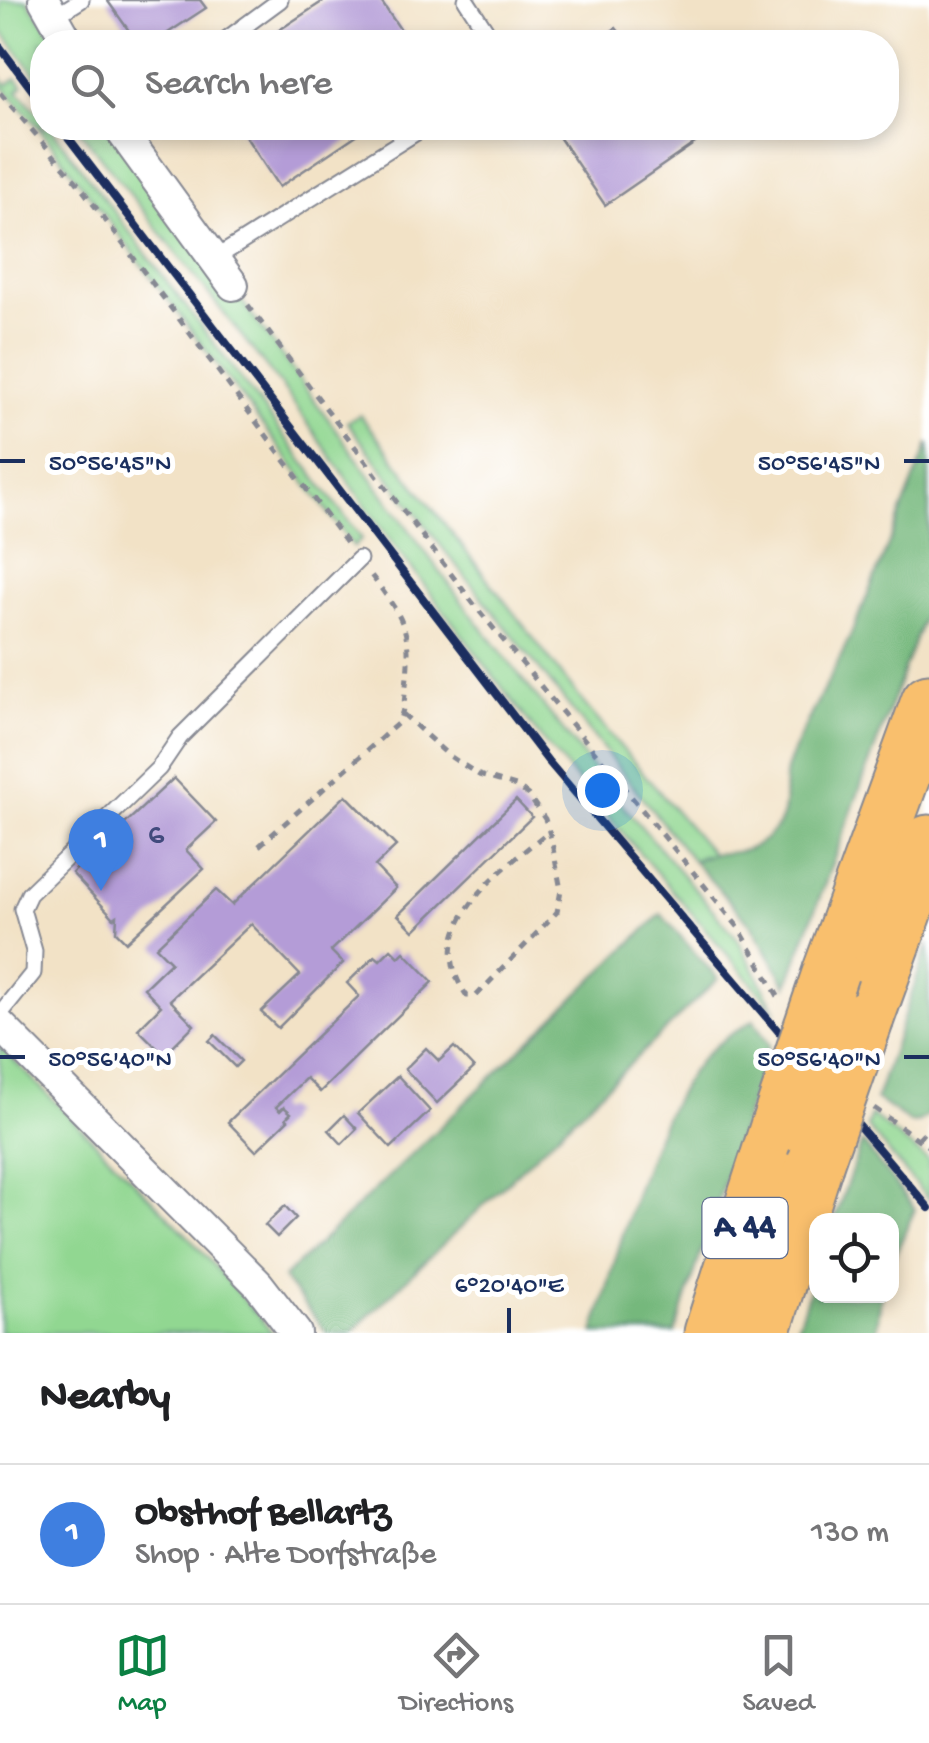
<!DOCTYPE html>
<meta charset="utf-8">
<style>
body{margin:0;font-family:"Gochi Hand",sans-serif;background:#f2f2f2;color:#202124}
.controls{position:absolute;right:30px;bottom:30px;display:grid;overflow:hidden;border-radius:20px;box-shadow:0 5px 15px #0003}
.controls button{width:90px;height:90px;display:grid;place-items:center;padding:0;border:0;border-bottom:2px solid #e0e0e0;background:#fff;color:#202124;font:50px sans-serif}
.you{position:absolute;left:602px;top:790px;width:35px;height:35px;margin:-25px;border:8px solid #fff;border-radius:50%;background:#1a73e8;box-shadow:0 0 0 15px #1a73e833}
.badge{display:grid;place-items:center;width:65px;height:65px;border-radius:50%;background:#0b8043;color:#fff;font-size:32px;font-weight:700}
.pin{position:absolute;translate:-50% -82px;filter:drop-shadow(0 2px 5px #0008)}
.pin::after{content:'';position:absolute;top:52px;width:35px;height:30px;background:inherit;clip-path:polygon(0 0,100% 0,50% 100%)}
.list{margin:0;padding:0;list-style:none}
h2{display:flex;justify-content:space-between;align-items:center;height:130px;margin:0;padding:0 40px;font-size:42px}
h2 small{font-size:32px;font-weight:400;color:#757577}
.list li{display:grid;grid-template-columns:65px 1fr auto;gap:30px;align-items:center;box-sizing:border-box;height:140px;padding:0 40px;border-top:2px solid #e0e0e0}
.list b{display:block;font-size:38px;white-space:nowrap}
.list p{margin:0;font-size:32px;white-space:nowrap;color:#757577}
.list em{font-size:32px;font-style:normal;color:#757577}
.icon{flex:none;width:55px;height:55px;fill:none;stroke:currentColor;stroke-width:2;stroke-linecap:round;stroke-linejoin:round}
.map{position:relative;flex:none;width:929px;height:1333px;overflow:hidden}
.search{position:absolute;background:#fff;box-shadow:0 5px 15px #0003;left:30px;right:30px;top:30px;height:110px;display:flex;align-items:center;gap:25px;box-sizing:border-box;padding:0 35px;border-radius:40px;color:#757577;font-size:38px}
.sheet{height:270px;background:#fff}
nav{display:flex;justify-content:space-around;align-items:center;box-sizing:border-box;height:140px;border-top:2px solid #e0e0e0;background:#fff;font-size:28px;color:#757577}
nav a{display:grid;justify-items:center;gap:5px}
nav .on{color:#0b8043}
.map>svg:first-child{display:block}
.green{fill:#91d791;stroke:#568378;stroke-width:2.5}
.forest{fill:#74b87b;stroke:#48746c;stroke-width:2.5}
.building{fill:#b49cd7}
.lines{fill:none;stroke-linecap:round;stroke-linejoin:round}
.lane-casing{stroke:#868892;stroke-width:19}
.street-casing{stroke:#868892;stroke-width:34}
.highway-casing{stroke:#868892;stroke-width:59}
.path{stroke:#868892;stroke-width:5;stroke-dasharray:8 8;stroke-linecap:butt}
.lane{stroke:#fff;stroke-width:15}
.street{stroke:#fff;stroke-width:30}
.highway{stroke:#f9bf6d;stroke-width:55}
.rail{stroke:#1b2f5e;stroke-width:8}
.highway-bridge-casing{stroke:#868892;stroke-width:59;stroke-linecap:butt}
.highway-bridge{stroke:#f9bf6d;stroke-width:55}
.ticks{fill:none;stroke:#1b2f5e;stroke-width:4}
.labels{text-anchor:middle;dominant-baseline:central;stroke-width:10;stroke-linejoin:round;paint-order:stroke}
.number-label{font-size:32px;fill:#414a7c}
.shield{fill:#fff;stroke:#5f6d8e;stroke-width:2.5}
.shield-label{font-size:35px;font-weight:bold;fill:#1b2f5e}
.ticks-label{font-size:25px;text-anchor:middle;fill:#1b2f5e;stroke:#fff;stroke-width:10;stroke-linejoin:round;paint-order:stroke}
</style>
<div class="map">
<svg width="929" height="1333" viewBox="0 0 929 1333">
<rect width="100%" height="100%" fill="#fff"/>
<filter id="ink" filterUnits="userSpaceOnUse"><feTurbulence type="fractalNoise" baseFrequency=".01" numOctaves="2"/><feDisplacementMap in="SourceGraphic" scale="20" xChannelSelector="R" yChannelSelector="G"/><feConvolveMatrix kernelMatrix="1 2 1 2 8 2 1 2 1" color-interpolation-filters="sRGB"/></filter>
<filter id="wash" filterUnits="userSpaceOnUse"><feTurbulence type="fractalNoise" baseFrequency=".0048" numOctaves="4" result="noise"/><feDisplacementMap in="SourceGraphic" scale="40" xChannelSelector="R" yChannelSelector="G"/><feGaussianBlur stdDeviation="2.25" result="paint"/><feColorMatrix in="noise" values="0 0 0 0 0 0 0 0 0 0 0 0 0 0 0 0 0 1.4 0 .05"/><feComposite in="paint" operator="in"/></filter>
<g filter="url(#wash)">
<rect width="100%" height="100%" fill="#f2e2c6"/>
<g class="green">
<path d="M 0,0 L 27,0 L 58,42 L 42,42 L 42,83 L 0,29 Z"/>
<path d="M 0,76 L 7,85 L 16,78 L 23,86 L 18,91 L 42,118 L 42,128 L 51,128 L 362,539 L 354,547 L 36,124 L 0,84 Z"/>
<path d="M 78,128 L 115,128 L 468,610 L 609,789 L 737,938 L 777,1012 L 539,736 L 387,536 L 285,391 Z"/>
<path d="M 360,415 L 586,706 L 714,856 L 703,855 L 693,861 L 441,546 L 347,422 Z"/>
<path d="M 0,1046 L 188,1236 L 273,1333 L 0,1333 Z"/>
<path d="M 871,1115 L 929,1161 L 929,1200 L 867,1127 Z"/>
</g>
<g class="forest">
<path d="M 929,443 L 929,602 L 787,986 L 752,926 L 693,861 C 724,844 744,865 775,829 C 792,810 779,784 788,764 C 803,726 824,691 842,654 C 874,585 900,513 929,443 Z"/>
<path d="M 661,914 L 718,979 L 351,1333 L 327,1333 L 283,1278 Z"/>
<path d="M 929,942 L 929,1115 L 919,1122 L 911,1123 L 876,1099 Z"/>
<path d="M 754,1020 L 769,1045 L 675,1333 L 594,1333 C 618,1255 648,1123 699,1062 C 714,1044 734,1032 754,1020 Z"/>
<path d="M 862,1142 L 915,1209 L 892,1262 L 892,1220 L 834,1220 Z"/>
<path d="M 816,1272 L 816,1296 L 881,1296 L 876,1333 L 795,1333 Z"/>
</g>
<g id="blocks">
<g class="building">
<path d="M 107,0 L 200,0 L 206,8 L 154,42 L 137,42 Z"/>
<path d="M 325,0 L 380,0 L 409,42 L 261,42 Z"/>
<path d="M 616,28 L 627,42 L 595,42 Z"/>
<path d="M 240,128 L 367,128 L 279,187 Z"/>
<path d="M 553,128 L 684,128 L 695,143 L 605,205 Z"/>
<path d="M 174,778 L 216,822 L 186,850 L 204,869 L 126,942 L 116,932 L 117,916 L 114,918 L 72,873 Z"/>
<path d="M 346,795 L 396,846 L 375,866 L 396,888 L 331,951 L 343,963 L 278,1028 L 261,1012 L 300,975 L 251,924 L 170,1000 L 194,1025 L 164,1055 L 138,1029 L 161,1006 L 144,988 L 171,962 L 156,947 L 216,890 L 232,905 Z"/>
<path d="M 516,800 L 532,817 L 414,931 L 398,915 Z"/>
<path d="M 391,949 L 399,957 L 404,952 L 433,982 L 320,1092 L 306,1078 L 276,1107 L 280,1111 L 284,1107 L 291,1113 L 286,1118 L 288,1120 L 256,1151 L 228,1122 L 359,996 L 347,983 L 375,956 L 380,960 Z"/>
<path d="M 215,1035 L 241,1061 L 235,1067 L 209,1041 Z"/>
<path d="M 454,1047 L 474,1068 L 437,1103 L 405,1069 L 426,1048 L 439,1061 Z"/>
<path d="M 398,1076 L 430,1111 L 391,1148 L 358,1113 Z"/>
<path d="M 344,1115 L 357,1129 L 342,1144 L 329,1130 Z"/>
<path d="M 285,1206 L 296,1218 L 277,1237 L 265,1225 Z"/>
</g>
</g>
</g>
<g filter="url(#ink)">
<use href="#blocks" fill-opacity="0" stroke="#868892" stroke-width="2.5"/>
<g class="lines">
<defs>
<g id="lane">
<path d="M 466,0 L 488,34 L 490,42"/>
<path d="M 54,17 L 81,0"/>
<path d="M 223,42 L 280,0"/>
<path d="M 214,259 L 423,128"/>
<path d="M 0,1014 L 33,973 L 34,951 L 22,909 L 29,894 L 159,768 L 180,737 L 359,559"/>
</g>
<g id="street">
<path d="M 44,0 L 68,42"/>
<path d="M 119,128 L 233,285"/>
<path d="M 0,1025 L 258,1284 L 296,1333"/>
</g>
<g id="highway">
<path d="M 831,971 L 929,702"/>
<path d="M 866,1018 L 929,843"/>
<path d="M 712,1333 L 779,1124"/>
<path d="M 762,1333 L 815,1164"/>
</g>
</defs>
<use href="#lane" class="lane-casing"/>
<use href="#street" class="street-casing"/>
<use href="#highway" class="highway-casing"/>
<g class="path">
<path d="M 0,93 L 76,181 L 349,546"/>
<path d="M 248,305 L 476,607 L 739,928 L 779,998"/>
<path d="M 403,714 L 448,755 L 479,775 L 516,786 L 528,795 L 545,819 L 551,838 L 561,890 L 557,912 L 476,996 L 467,996 C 418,927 502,870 549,831"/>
<path d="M 259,846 L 397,724 C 405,711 404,699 406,685 C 413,630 403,618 371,575"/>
<path d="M 874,1108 L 929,1147"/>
<path d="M 918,1139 L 929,1127"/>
</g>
<use href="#lane" class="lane"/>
<use href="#street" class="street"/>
<use href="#highway" class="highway"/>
<g class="rail">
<path d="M 0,47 L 42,103"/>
<path d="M 61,128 L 548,761 L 929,1208"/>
</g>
<defs>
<g id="highway-bridge">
<path d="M 779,1124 L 831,971"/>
<path d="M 815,1164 L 866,1018"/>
</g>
</defs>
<use href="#highway-bridge" class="highway-bridge-casing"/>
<use href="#highway-bridge" class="highway-bridge"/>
</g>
</g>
<path class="ticks" d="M 0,461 L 25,461M 904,461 L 929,461M 0,1057 L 25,1057M 904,1057 L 929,1057M 509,1308 L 509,1333"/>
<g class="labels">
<g class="number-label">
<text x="156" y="836">6</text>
</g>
<rect class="shield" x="702.5" y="1198" width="85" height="60" rx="8"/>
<g class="shield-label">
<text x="745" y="1228">A 44</text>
</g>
</g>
<g class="ticks-label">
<text x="110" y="470">50°56'45"N</text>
<text x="819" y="470">50°56'45"N</text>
<text x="110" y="1066">50°56'40"N</text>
<text x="819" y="1066">50°56'40"N</text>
<text x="509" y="1292">6°20'40"E</text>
</g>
</svg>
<div class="controls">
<button><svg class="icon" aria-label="locate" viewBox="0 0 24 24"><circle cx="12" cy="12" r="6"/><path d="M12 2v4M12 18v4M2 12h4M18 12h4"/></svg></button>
</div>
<div class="you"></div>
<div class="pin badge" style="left:101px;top:891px;background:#3f7fe0">1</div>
<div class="search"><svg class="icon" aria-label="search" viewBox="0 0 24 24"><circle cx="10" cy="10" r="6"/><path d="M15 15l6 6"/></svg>Search here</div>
</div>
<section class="sheet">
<h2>Nearby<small></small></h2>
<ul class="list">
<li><span class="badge" style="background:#3f7fe0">1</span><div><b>Obsthof Bellartz</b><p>Shop · Alte Dorfstraße</p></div><em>130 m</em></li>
</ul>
</section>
<nav>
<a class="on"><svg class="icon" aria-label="map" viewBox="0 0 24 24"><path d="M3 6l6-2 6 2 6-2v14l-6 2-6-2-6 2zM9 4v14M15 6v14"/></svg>Map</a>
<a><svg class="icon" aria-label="directions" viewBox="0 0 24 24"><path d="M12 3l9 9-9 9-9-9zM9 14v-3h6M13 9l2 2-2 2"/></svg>Directions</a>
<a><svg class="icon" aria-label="saved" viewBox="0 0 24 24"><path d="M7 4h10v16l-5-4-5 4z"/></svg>Saved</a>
</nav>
